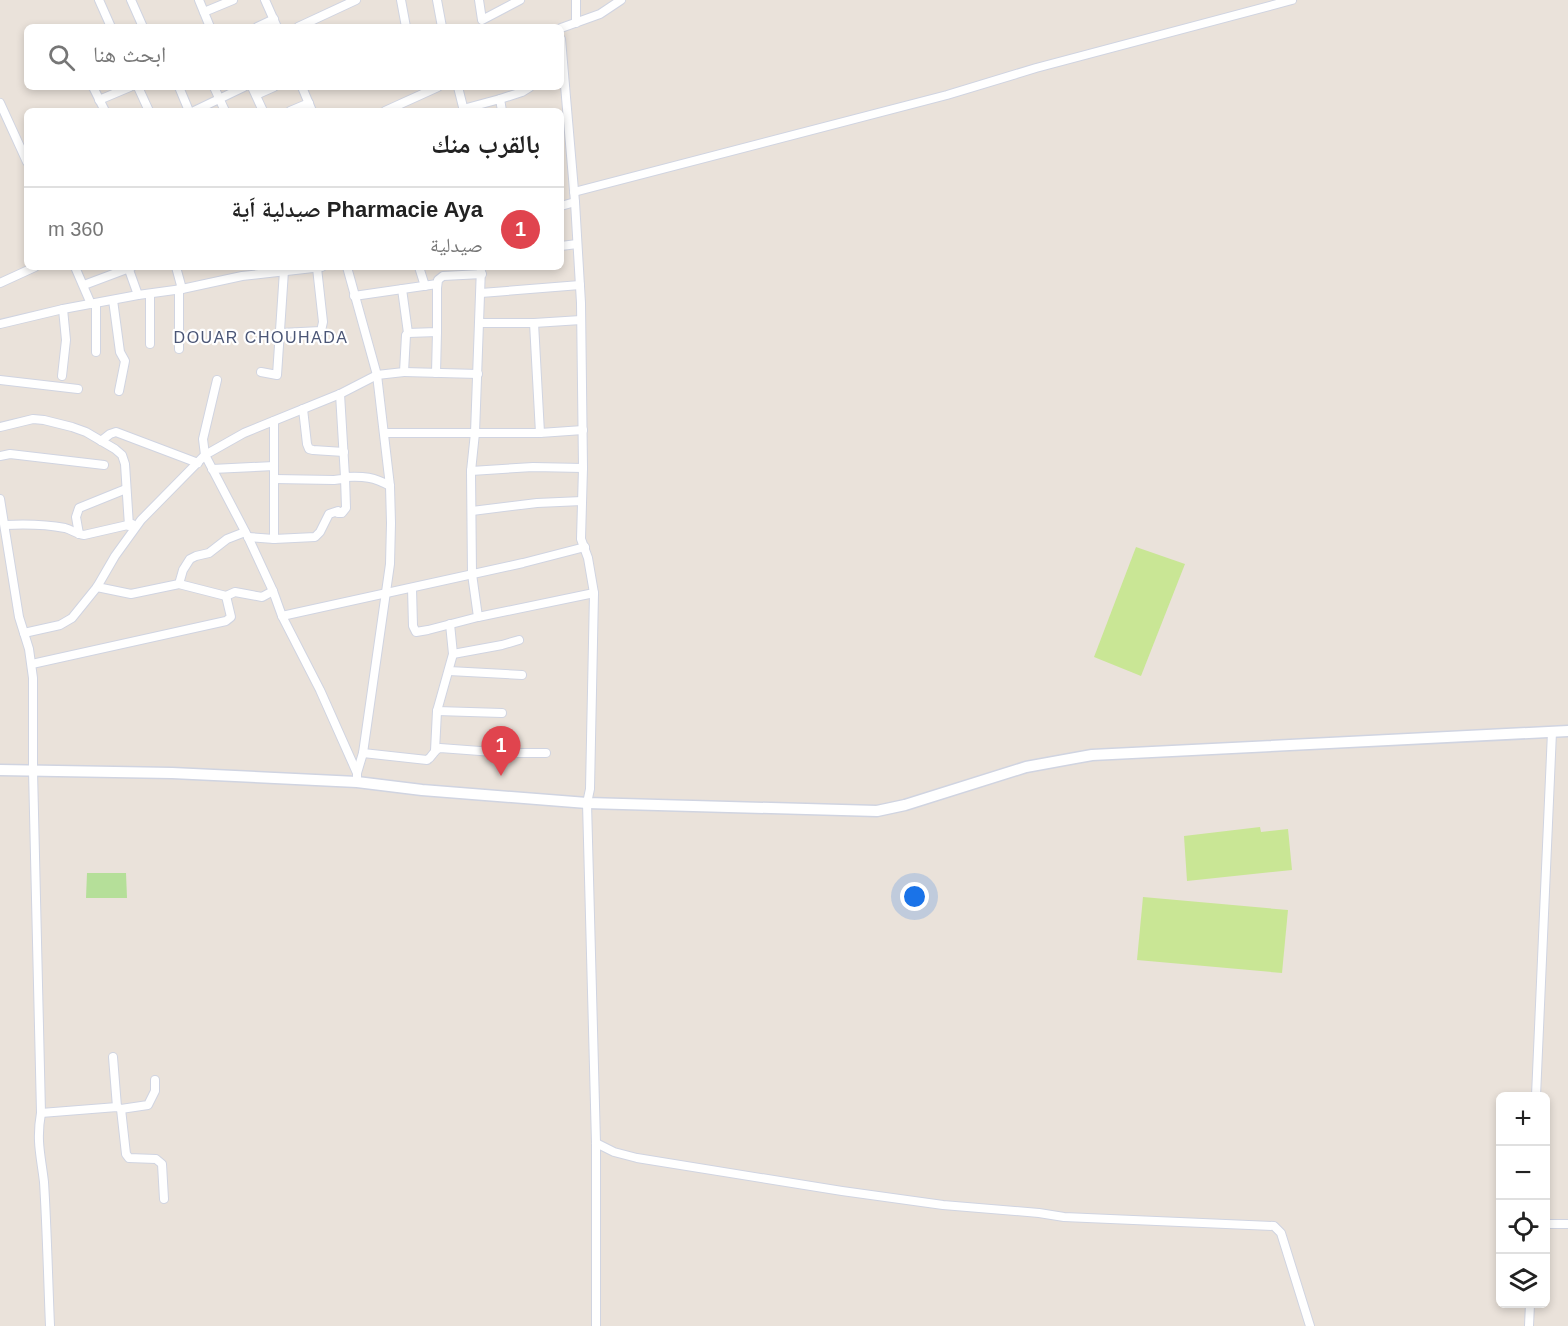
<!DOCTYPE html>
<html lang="ar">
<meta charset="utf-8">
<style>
body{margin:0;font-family:Helvetica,"Noto Naskh Arabic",sans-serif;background:#f6f6f6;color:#222;direction:rtl}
.controls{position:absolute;right:18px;bottom:18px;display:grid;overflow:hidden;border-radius:9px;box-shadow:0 3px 9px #0003}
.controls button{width:54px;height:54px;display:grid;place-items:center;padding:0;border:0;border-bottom:2px solid #e0e0e0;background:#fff;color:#222;font:30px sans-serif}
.you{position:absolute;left:915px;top:897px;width:21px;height:21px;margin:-15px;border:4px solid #fff;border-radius:50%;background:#1a73e8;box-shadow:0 0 0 9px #1a73e833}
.badge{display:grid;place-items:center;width:39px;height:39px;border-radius:50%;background:#0f766e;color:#fff;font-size:20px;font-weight:700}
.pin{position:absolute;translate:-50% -50px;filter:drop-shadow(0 2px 3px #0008)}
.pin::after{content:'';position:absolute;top:32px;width:21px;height:18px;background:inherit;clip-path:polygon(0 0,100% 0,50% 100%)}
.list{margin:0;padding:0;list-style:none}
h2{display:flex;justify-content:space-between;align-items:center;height:78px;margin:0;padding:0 24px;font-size:26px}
h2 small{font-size:20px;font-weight:400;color:#767676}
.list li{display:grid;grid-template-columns:39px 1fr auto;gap:18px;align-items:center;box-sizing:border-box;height:84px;padding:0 24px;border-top:2px solid #e0e0e0}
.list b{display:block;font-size:22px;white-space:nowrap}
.list p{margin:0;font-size:20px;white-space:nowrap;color:#767676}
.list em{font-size:20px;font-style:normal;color:#767676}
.icon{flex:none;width:33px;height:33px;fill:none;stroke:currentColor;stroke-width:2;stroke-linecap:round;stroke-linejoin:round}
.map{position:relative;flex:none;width:1568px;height:1326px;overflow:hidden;direction:ltr}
.search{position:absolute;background:#fff;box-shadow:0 3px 9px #0003;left:24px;top:24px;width:540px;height:66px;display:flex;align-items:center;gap:15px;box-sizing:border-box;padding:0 21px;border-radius:9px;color:#767676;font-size:22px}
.panel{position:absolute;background:#fff;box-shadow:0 3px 9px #0003;left:24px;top:108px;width:540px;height:162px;border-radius:9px;direction:rtl}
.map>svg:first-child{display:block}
.green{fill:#b5df99}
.pitch{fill:#c9e695}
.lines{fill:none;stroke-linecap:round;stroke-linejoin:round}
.street-casing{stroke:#d0d4e1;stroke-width:10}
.secondary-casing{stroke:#d0d4e1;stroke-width:13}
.street{stroke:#fff;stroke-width:8}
.secondary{stroke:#fff;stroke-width:10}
.labels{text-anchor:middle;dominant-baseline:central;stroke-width:4.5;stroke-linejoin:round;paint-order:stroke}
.neighbourhood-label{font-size:16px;letter-spacing:1.5px;fill:#4b5676;stroke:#fff}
</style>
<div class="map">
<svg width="1568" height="1326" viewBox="0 0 1568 1326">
<rect width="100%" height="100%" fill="#eae2da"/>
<path class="green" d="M 87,873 L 126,873 L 127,898 L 86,898 Z"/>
<g class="pitch">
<path d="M 1136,547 L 1185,564 L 1141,676 L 1094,657 Z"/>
<path d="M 1260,827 L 1261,832 L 1288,829 L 1292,870 L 1187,881 L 1184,836 Z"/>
<path d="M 1143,897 L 1288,910 L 1282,973 L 1137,960 Z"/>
</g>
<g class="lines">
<defs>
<g id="street">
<path d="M 99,0 L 111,27"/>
<path d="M 131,0 L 143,27"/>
<path d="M 199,0 L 210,27"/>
<path d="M 265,0 L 277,27"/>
<path d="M 401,0 L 406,27"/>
<path d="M 437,0 L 442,27"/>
<path d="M 479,0 L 482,20 L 520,0"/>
<path d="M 204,12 L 233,0"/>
<path d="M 576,23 L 576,0"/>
<path d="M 257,27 L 274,19"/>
<path d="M 298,27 L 356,0"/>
<path d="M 561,28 L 600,14 L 621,0"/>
<path d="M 561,39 L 575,202 L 581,303 L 583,468 L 581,539 L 588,558 L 594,593 L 590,789 L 587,803 L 596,1143 L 596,1326"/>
<path d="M 93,87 L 105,111"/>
<path d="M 138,87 L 149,111"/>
<path d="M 179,87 L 189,111"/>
<path d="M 214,87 L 225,111"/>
<path d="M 252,87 L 263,111"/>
<path d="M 302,87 L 312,111"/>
<path d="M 458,87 L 464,111"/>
<path d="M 256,95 L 274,87"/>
<path d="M 500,99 L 522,92 L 530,87"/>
<path d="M 99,100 L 130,87"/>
<path d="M 0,103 L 27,162"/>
<path d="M 463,109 L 500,99 L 502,111"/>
<path d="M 194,111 L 244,87"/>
<path d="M 290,111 L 309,103"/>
<path d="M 385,111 L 438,87"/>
<path d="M 574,192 L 947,95 L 1036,68 L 1292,0"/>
<path d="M 561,206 L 575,202"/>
<path d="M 561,246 L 577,244"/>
<path d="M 75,267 L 91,304"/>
<path d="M 128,267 L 138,295"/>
<path d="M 176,267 L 182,289"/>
<path d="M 347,267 L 377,375 L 390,486 L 391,523 L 390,564 L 363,753 L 357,773 L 357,782"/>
<path d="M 419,267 L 425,286"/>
<path d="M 0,283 L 35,267"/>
<path d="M 84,285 L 132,267"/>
<path d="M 402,289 L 408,333"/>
<path d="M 481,293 L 580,285"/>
<path d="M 354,296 L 437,284"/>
<path d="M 113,300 L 120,352 L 125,361 L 119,391"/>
<path d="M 534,323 L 581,320"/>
<path d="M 0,324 L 63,309 L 138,295 L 182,289 L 242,276 L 322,267"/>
<path d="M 281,333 L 321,331 L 323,322 L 317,268"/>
<path d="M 150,344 L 150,294"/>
<path d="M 179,349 L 179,289"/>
<path d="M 96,352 L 96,304"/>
<path d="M 261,372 L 277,375 L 284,271"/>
<path d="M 404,372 L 478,374"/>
<path d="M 436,373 L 437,332"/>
<path d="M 62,376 L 66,340 L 63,309"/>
<path d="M 0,380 L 78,389"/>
<path d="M 217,380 L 203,439 L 205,455 L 248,537 L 273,591 L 282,616 L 320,690 L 357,773"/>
<path d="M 340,394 L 345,477 C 364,476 374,477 390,486"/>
<path d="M 303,409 L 307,444 L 309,449 L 313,450 L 344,452"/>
<path d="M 274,421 L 274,539"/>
<path d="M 0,427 L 33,419 L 44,420 L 72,427 L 86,432 L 115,449 L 122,455 L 125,464 L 129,526"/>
<path d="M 384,433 L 540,433 L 534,323 L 480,323"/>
<path d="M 540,433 L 583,430"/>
<path d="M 101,441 L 110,434 L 116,432 L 198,463"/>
<path d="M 0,456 L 10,454 L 104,465"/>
<path d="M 212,469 L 274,466"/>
<path d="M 471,471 L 533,467 L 583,468"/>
<path d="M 0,499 L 19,617 L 29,649 L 33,678 L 33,770 L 41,1113 C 36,1141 41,1156 44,1182 C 47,1230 48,1278 50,1326"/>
<path d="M 472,511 L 537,503 L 582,501"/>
<path d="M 5,525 C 26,524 44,524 65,528 C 72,530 77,534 84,535 L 132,524"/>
<path d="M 79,534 L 76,517 L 79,508 L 126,489"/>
<path d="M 248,537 L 274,539 L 315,537 L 320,532 L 329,514 L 338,511 L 338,513 L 342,513 L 346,508 L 345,477 L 342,479 L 334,480 L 274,479"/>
<path d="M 179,584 L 183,570 L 190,559 L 196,556 L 209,553 L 227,539 L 245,532"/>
<path d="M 97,587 L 131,594 L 179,584 L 226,596 L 235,592 L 262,597 L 273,591"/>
<path d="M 412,588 L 413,626 L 416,632 L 428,630 L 478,617 L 472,574 L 471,471 L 475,433 L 481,267"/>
<path d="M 282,616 L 523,563 L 585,547"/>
<path d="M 478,617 L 594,593"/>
<path d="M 24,633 L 60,625 L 72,618 L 97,587 L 115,556 L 141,520 L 205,455 L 244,433 L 340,394 L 377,375 L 404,372 L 406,335 L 408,333 L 437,332 L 437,288 L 438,280 L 443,276 L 482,274"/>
<path d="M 453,654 L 502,645 L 519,640"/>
<path d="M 32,664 L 226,621 L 231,617 L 226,596"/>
<path d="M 449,671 L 522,675"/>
<path d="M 437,711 L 502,713"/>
<path d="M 435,751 L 437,711 L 453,654 L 450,624"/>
<path d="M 363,753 L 427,760 C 433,757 433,750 440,748 L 507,753 L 546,753"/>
<path d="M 113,1057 L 117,1107"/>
<path d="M 1536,1096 L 1552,732"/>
<path d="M 121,1109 L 148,1105 L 155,1091 L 155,1080"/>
<path d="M 41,1113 L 117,1107 L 121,1109 L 126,1154 L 129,1158 L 156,1159 L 162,1164 L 164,1199"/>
<path d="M 596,1143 L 614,1152 L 637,1158 L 842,1191 L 943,1205 L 1039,1213 L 1064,1217 L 1274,1226 L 1281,1233 L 1310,1326"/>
<path d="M 1546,1224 L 1568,1224"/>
<path d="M 1529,1326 L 1530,1304"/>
</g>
<path id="secondary" d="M 0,770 L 172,773 L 357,782 L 422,790 L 587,803 L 877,811 L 905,805 L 1026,767 L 1092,755 L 1568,731"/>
</defs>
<use href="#street" class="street-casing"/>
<use href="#secondary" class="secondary-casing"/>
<use href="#street" class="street"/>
<use href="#secondary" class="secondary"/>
</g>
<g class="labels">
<g class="neighbourhood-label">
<text x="261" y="337">DOUAR CHOUHADA</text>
</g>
</g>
</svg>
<div class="controls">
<button>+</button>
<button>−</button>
<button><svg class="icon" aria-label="locate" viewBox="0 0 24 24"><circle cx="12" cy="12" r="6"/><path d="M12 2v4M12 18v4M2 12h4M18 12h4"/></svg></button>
<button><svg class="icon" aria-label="layers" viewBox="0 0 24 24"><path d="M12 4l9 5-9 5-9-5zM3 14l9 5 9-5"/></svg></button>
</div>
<div class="you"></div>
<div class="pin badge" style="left:501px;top:776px;background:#e0444e">1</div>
<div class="search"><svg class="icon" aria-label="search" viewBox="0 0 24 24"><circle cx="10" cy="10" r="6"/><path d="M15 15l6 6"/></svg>ابحث هنا</div>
<section class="panel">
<h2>بالقرب منك<small></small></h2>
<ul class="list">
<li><span class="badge" style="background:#e0444e">1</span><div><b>Pharmacie Aya صيدلية اَية</b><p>صيدلية</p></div><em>360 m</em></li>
</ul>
</section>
</div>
